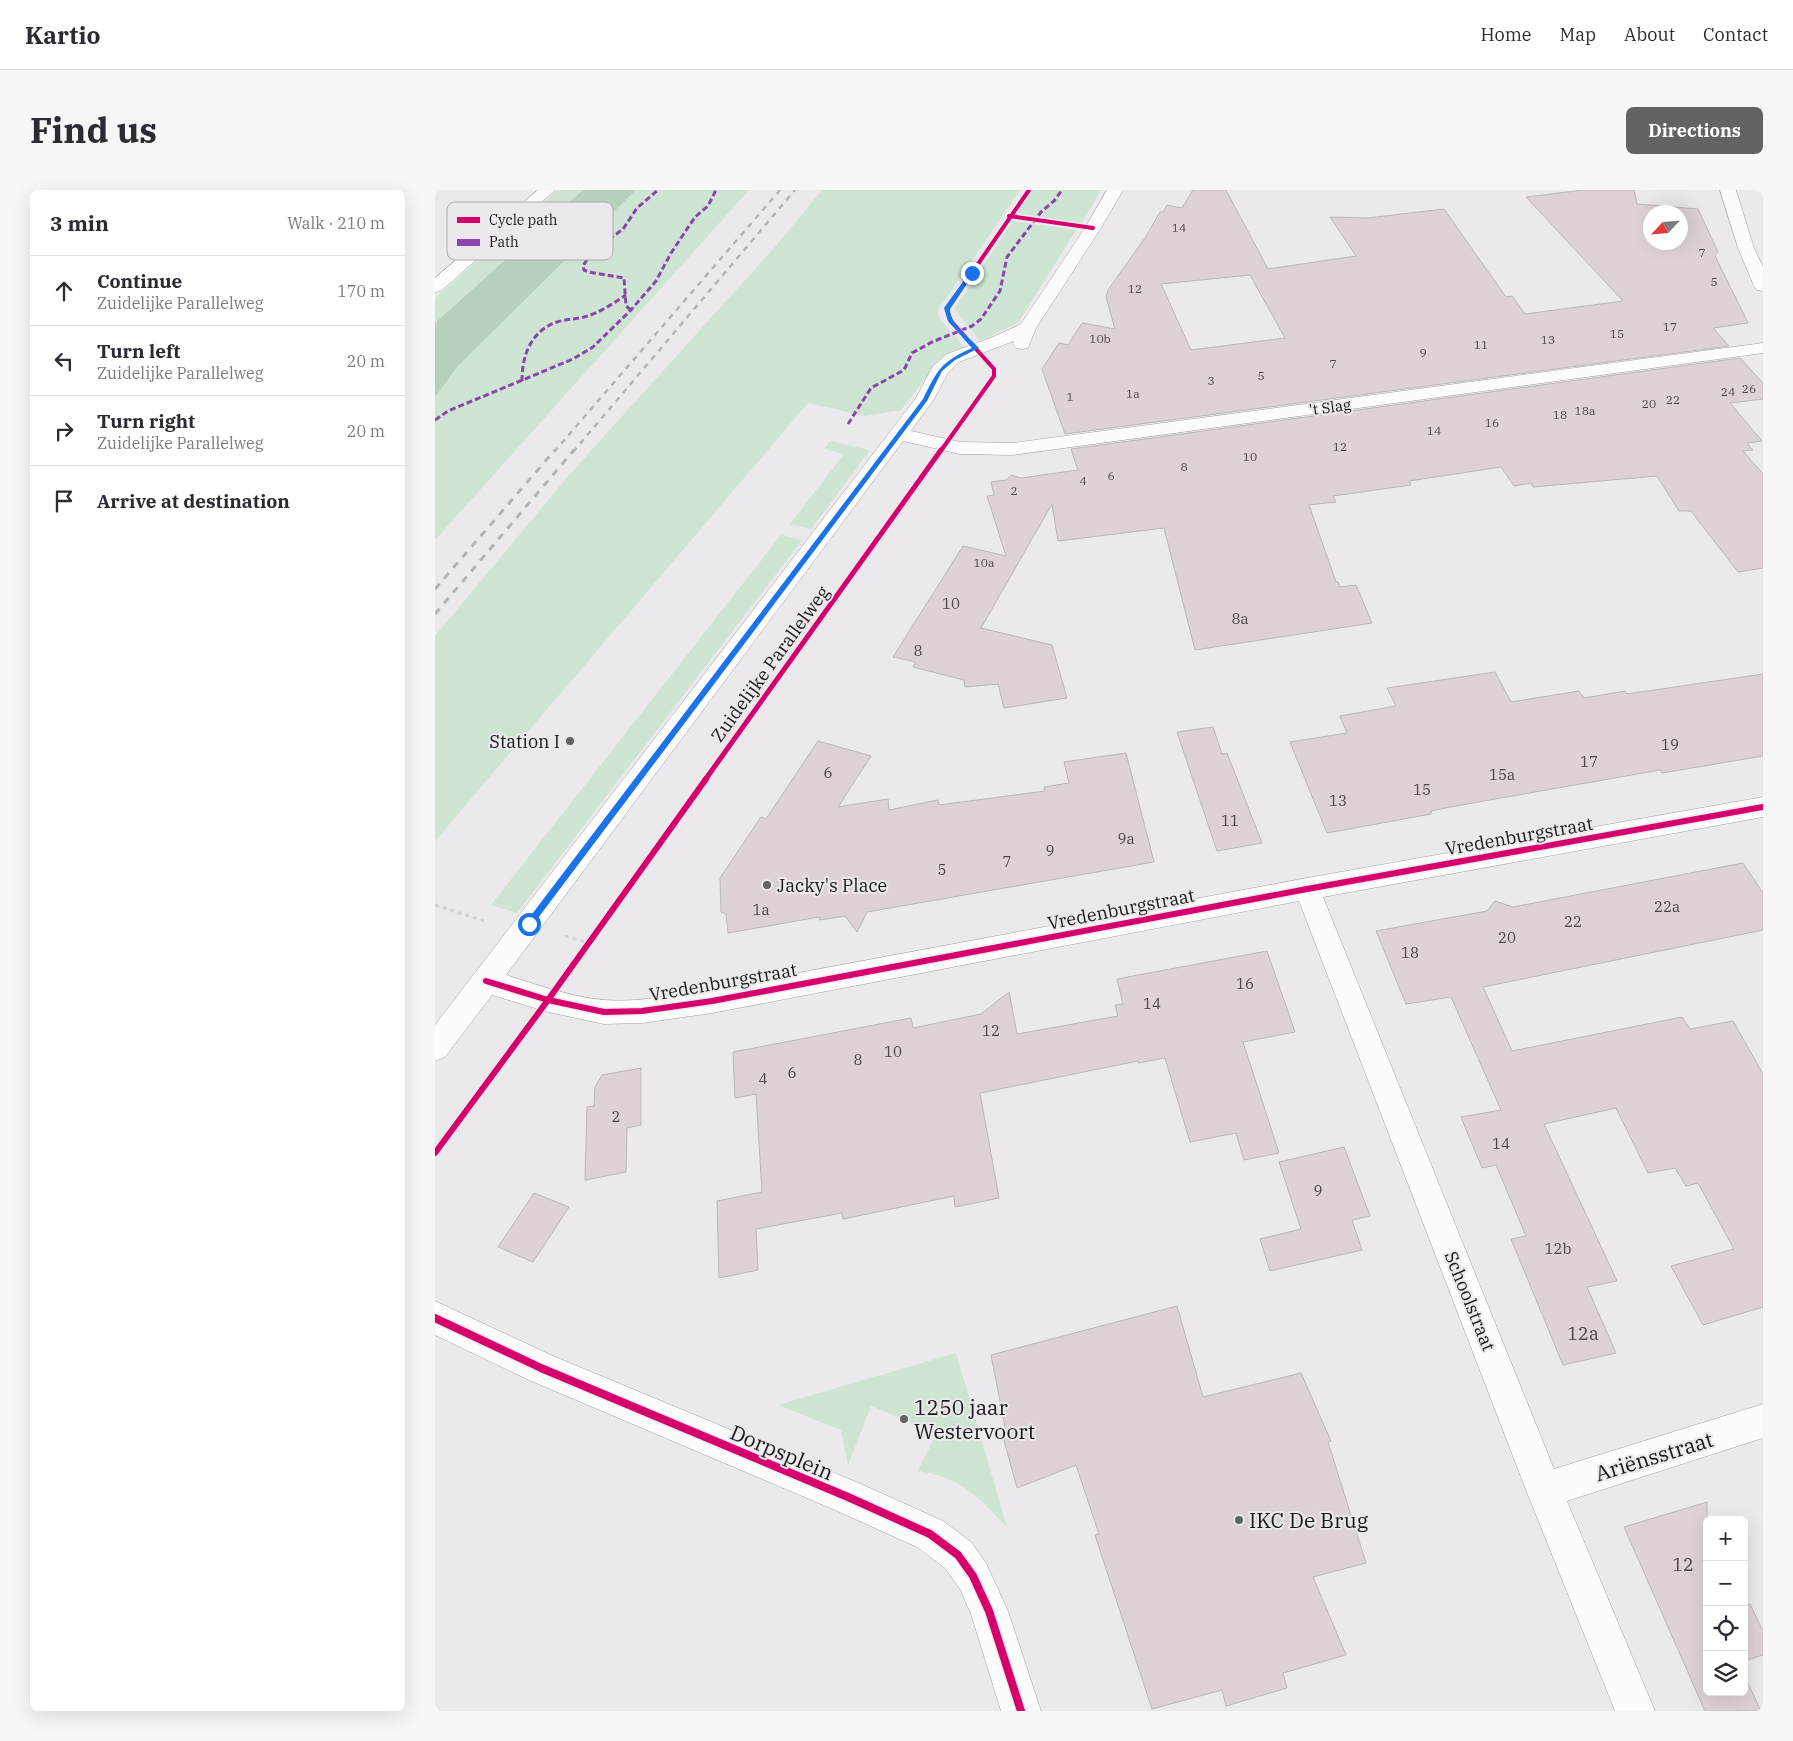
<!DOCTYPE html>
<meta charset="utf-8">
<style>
body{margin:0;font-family:"IBM Plex Serif",serif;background:#f7f7f7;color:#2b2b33}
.controls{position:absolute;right:15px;bottom:15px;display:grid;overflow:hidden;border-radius:8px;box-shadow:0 5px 20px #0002}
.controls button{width:45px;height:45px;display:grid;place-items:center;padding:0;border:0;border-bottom:1px solid #e1e1e2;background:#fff;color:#2b2b33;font:25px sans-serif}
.compass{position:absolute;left:1208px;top:15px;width:45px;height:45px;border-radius:50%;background:#fff;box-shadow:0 5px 20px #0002;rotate:244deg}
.stop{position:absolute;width:15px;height:15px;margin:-11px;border:4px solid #1a73e8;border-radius:50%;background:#fff}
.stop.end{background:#1a73e8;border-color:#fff;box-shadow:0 1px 5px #0008}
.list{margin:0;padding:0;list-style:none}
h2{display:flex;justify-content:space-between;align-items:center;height:65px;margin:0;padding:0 20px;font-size:21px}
h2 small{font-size:16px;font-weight:400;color:#7c7c81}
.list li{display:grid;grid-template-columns:32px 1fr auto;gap:15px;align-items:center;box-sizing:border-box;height:70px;padding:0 20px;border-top:1px solid #e1e1e2}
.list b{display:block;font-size:19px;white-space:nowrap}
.list p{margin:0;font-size:16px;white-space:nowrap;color:#7c7c81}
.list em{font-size:16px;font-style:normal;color:#7c7c81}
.icon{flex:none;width:28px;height:28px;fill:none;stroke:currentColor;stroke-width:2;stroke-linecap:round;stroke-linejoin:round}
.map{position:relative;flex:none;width:1328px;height:1521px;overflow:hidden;border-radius:8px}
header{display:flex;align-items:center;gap:30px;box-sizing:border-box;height:70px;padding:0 25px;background:#fff;border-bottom:1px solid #e1e1e2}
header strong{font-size:24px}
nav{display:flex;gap:28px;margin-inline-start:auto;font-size:18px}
.intro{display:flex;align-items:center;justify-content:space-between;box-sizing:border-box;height:120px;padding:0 30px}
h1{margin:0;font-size:35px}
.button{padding:12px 22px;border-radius:8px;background:#636264;color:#fff;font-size:18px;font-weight:700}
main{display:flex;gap:30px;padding:0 30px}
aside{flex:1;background:#fff;border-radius:8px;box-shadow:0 5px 20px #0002}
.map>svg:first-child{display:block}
.green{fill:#cde5d2}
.forest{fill:#b5d1bc}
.building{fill:#ded2d9;stroke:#b9b8b9;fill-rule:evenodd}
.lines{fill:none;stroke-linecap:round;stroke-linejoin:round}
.minor-casing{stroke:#a2a1a3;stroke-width:1}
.path{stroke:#d2d1d2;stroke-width:3;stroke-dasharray:4 4;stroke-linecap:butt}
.minor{fill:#fcfcfc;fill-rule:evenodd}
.rail-far1{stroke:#b6b5b6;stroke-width:2.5;stroke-dasharray:5.5 5.5;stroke-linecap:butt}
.rail{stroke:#b6b5b6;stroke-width:3;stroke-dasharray:7 7;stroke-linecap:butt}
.quiet{stroke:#8e44ad;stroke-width:3;stroke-dasharray:6 3;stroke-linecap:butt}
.cycleway-far3-casing{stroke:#ece8ed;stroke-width:5.5}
.cycleway-far2-casing{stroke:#ece8ed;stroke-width:8}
.cycleway-far1-casing{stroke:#ece8ed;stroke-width:9}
.cycleway-casing{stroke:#ece8ed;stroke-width:11}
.cycleway-far3{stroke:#d6006c;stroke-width:4}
.cycleway-far2{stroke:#d6006c;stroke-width:5}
.cycleway-far1{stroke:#d6006c;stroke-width:6}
.cycleway{stroke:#d6006c;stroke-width:8}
.route{fill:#1a73e8}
.poi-dot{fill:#636264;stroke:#ece8ed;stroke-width:2}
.labels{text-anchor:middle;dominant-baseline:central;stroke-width:4;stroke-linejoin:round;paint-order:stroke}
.far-number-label{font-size:12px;fill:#4b474a}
.far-street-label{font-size:15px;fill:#1a191a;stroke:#ece8ed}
.number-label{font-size:15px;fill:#4b474a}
.street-label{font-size:18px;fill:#1a191a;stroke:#ece8ed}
.poi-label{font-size:18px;fill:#1a191a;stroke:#ece8ed;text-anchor:end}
.near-number-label{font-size:18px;fill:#4b474a}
.near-poi-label{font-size:21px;fill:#1a191a;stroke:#ece8ed;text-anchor:start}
.near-street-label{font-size:21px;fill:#1a191a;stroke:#ece8ed}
.key{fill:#ece8ed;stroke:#adaaae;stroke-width:1}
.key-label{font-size:14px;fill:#1a191a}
</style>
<header>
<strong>Kartio</strong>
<nav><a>Home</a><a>Map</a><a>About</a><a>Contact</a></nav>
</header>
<div class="intro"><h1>Find us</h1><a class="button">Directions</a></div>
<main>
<aside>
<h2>3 min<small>Walk · 210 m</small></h2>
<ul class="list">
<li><svg class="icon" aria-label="ahead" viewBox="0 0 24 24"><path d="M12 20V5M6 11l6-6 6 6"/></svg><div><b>Continue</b><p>Zuidelijke Parallelweg</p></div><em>170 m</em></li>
<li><svg class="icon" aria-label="left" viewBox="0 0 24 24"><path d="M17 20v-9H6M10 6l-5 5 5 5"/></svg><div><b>Turn left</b><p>Zuidelijke Parallelweg</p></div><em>20 m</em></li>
<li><svg class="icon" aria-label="right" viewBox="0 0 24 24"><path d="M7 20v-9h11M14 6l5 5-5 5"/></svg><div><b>Turn right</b><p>Zuidelijke Parallelweg</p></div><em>20 m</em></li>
<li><svg class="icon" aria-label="arrive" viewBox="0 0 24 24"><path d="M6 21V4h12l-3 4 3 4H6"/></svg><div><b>Arrive at destination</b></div></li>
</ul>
</aside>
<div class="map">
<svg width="1328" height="1521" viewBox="0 0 1328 1521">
<rect width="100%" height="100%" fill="#ebe9ec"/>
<g class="green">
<path d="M 122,0 L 148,0 L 0,133 L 0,108 Z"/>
<path d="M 201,0 L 314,0 L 0,350 L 0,207 L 23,176 Z"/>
<path d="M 387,0 L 585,0 L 503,120 L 504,128 L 530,158 L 504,171 L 466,220 L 431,226 L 373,213 L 0,651 L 0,446 L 135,284 L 339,58 Z"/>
<path d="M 598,0 L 666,0 L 647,33 L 582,23 Z"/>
<path d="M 578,31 L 641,40 L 583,133 L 545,151 L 519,119 Z"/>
<path d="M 395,251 L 435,260 L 376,339 L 355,334 L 409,264 L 389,259 Z"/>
<path d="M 346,345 L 367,350 L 82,723 L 56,715 Z"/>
<path d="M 521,1163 L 572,1337 C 541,1305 529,1289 483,1281 L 502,1243 L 436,1216 L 413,1275 L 406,1240 L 343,1215 Z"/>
</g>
<path class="forest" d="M 148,0 L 201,0 L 23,176 L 0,207 L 0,133 Z"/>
<g class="building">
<path d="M 758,0 L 791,0 L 833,79 L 921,66 L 895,27 L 933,28 L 1009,19 L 1071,107 L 1077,106 L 1090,124 L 1188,111 L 1091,7 L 1149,0 L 1199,0 L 1202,14 L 1263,19 L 1283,62 L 1280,66 L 1313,133 L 1278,138 L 1294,156 L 630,244 L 607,179 L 624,153 L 633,155 L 647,133 L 680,139 L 671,107 L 673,100 L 710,48 L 725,22 L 728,22 L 732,15 L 747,18 ZM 1216,22 L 1246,22 L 1246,52 L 1216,52 ZM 815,85 L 850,148 L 756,160 L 726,94 Z"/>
<path d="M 1305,168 L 1328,193 L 1328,209 L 1295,213 L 1327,251 L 1312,253 L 1318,260 L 1308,261 L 1328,284 L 1328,378 L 1303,382 L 1256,321 L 1244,321 L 1222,286 L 1098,297 L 1096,293 L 1079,296 L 1066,277 L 974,291 L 976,295 L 898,306 L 901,312 L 874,315 L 901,392 L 903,392 L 905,397 L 921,395 L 937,433 L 760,460 L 729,338 L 623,351 L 617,314 L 546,438 L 617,455 L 632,508 L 569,518 L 563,494 L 530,497 L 529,490 L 478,477 L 481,472 L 458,467 L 528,356 L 571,366 L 552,306 L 559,305 L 556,292 L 571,290 L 576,285 L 586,288 L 643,280 L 636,259 Z"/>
<path d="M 1060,482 L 1076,512 L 1144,501 L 1149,508 L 1190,501 L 1192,504 L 1328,484 L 1328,566 L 1227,583 L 1225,580 L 1015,617 L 996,621 L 996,624 L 892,643 L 855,552 L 912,543 L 905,526 L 961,516 L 952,498 Z"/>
<path d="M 778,537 L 787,564 L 792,563 L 827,653 L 782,661 L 742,542 Z"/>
<path d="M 383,551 L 436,566 L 403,617 L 453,609 L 454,620 L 503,610 L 504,615 L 610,601 L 609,597 L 634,593 L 629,572 L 691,563 L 719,672 L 432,722 L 422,742 L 410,726 L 385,730 L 384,727 L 293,743 L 291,724 L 286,722 L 285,688 L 326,627 L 331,629 Z"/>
<path d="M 1308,673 L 1328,703 L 1328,740 L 1048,797 L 1077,861 L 1247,827 L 1255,839 L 1298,831 L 1328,884 L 1328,1117 L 1268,1135 L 1236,1076 L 1299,1059 L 1263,993 L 1251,996 L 1240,978 L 1213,983 L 1181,918 L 1109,934 L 1182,1091 L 1152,1097 L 1181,1163 L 1128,1175 L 1076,1049 L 1091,1046 L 1061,975 L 1047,978 L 1026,927 L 1066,920 L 1016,807 L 971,814 L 941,741 L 1052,721 L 1060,711 L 1078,717 Z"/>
<path d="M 832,761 L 860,842 L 808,852 L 844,963 L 809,970 L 801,943 L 755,952 L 730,868 L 703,873 L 703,871 L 545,903 L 564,1008 L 520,1017 L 519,1006 L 408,1029 L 407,1023 L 321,1039 L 323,1080 L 284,1088 L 282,1011 L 327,1002 L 321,904 L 300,908 L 298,862 L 476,828 L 478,838 L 546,824 L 574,802 L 582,844 L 683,826 L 680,815 L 688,814 L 682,789 Z"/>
<path d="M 206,878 L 206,935 L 192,938 L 191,982 L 150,990 L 152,917 L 159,916 L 160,897 L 167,885 Z"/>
<path d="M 909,957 L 935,1026 L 917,1030 L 927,1060 L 835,1081 L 825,1049 L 866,1039 L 844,972 Z"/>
<path d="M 99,1003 L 134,1017 L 98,1072 L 63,1057 Z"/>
<path d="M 742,1116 L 768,1207 L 866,1183 L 896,1251 L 893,1252 L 931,1373 L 878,1387 L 911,1465 L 848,1483 L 852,1498 L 791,1516 L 787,1500 L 717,1519 L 660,1345 L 664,1344 L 641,1275 L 582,1298 L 567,1243 L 571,1242 L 556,1165 Z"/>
<path d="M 1272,1312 L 1272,1502 L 1309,1502 L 1309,1485 L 1326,1521 L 1270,1521 L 1189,1337 Z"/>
<path d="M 1315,1414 L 1328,1441 L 1328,1465 L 1309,1471 L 1309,1416 Z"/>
</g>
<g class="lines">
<defs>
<g id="minor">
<path d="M 103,0 L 120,0 L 6,101 L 0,102 L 0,88 Z"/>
<path d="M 672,0 L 688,0 L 666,38 L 601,138 L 593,158 L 587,159 L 581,158 L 578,154 L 579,151 L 524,172 L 513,183 L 499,209 L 476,241 L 525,252 L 578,253 L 1328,153 L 1328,163 L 578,265 L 525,264 L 468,251 L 71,785 C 103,795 136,807 169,810 C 205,813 242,804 277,799 L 872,688 L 1328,607 L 1328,627 L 888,707 L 1119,1279 L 1328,1214 L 1328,1248 L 1132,1311 L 1220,1521 L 1180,1521 L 1091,1300 L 864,711 L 277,823 L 207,833 L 169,834 L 113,822 L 57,805 L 10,867 L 0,871 L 0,835 L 481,208 L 498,176 L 512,164 L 558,147 L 586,134 L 650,38 Z"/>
<path d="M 1285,0 L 1301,0 L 1319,58 L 1328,77 L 1328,101 L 1322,100 L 1319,96 L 1303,58 Z"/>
<path d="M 0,1111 L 118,1166 L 426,1294 L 508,1331 L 536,1352 L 551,1373 L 573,1421 L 606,1521 L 566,1521 L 536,1424 L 525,1399 L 510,1378 L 482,1357 L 400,1320 L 94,1190 L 0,1145 Z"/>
</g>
</defs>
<use href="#minor" class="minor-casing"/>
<g class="path">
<path d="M 0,715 L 49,731"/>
<path d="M 130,746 L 153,753"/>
</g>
<use href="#minor" class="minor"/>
<g class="rail-far1">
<path d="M 119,262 L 345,0"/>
<path d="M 138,262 L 360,0"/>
</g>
<g class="rail">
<path d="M 0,399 L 120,260"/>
<path d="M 0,424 L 139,260"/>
</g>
<g class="quiet">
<path d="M 196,120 L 191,116 L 189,88 L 154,82 L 149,80 L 148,76 L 156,63 L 188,39 L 202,18 L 223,0"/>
<path d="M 87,191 C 87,165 96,141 122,132 C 132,129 143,129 153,126 C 167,121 179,113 191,105"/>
<path d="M 0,230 L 13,221 L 138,169 L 158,157 L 196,120 L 221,91 L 236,63 L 260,27 L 273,16 L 281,0"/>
<path d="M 413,234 L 436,198 L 469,180 L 477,163 L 497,152 L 537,136 L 546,129 L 565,101 L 572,67 L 606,22 L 619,11 L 627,0"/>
</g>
<defs>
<g id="cycleway-far3">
<path d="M 574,26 L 658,38"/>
<path d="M 505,262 L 559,186 L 559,179 L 515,130 L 512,119 L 594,0"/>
</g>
<path id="cycleway-far2" d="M 270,590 L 506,260"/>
<g id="cycleway-far1">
<path d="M 51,791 L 113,810 L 169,822 L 207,821 L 277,811 L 872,699 L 1328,617"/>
<path d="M 0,963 L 113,810 L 271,589"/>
</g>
<path id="cycleway" d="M 0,1128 L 106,1178 L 413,1307 L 495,1344 L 523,1365 L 538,1386 L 554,1421 L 586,1521"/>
</defs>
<use href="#cycleway-far3" class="cycleway-far3-casing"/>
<use href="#cycleway-far2" class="cycleway-far2-casing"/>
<use href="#cycleway-far1" class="cycleway-far1-casing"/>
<use href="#cycleway" class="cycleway-casing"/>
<use href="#cycleway-far3" class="cycleway-far3"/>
<use href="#cycleway-far2" class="cycleway-far2"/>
<use href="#cycleway-far1" class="cycleway-far1"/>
<use href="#cycleway" class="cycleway"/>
</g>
<path class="route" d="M 535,82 L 539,83 L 515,119 C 515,134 534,147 544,158 L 520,170 L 507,181 L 492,211 L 97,736 L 91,736 L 91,732 L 488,209 C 503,179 506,172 537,158 L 513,131 L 509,118 Z"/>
<g class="poi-dot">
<circle cx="135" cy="551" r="5"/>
<circle cx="332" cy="695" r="5"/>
<circle cx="469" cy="1229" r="5"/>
<circle cx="804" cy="1330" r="5"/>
</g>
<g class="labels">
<g class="far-number-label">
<text x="744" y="37">14</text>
<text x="1267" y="62">7</text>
<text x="1279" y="91">5</text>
<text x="700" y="98">12</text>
<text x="1235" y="136">17</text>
<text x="1182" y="143">15</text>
<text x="665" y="148">10b</text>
<text x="1113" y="149">13</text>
<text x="1046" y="154">11</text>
<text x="988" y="162">9</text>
<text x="898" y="173">7</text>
<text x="826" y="185">5</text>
<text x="776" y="190">3</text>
<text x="1314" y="198">26</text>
<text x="1293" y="201">24</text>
<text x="698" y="203">1a</text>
<text x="635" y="206">1</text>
<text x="1238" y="209">22</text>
<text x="1214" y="213">20</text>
<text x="1150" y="220">18a</text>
<text x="1125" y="224">18</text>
<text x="1057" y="232">16</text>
<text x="999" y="240">14</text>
<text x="905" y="256">12</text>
<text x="815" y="266">10</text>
<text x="749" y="276">8</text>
<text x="676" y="285">6</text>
<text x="648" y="290">4</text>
<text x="579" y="300">2</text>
<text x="549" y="372">10a</text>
</g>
<g class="far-street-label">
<text transform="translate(895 217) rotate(-8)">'t Slag</text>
</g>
<g class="number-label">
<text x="516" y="413">10</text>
<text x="805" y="428">8a</text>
<text x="483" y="460">8</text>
<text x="1235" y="554">19</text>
<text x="1154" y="571">17</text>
<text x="393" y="582">6</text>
<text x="1067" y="584">15a</text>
<text x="987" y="599">15</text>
<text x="903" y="610">13</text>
<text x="795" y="630">11</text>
<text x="691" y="648">9a</text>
<text x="615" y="660">9</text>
<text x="572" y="671">7</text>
<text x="507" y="679">5</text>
<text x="1232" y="716">22a</text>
<text x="326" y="719">1a</text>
<text x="1138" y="731">22</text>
<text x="1072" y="747">20</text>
<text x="975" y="762">18</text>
<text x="810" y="793">16</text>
<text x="717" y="813">14</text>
<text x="556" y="840">12</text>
<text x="458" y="861">10</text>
<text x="423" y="869">8</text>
<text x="357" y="882">6</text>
<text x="328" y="888">4</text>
<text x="181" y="926">2</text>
<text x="1066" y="953">14</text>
<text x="883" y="1000">9</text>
<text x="1123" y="1058">12b</text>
</g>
<g class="street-label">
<text transform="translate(335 474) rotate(-54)">Zuidelijke Parallelweg</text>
<text transform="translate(1084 646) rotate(-10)">Vredenburgstraat</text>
<text transform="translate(686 719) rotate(-11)">Vredenburgstraat</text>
<text transform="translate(288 792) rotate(-10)">Vredenburgstraat</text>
<text transform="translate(1035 1111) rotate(68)">Schoolstraat</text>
</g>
<g class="poi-label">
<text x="125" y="551">Station I</text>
<text x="342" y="695" text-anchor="start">Jacky's Place</text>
</g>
<g class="near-number-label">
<text x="1148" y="1143">12a</text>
<text x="1248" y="1374">12</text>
</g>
<g class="near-poi-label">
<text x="479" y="1217">1250 jaar<tspan x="479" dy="24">Westervoort</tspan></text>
<text x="814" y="1330">IKC De Brug</text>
</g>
<g class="near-street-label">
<text transform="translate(347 1262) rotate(23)">Dorpsplein</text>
<text transform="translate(1219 1266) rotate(-17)">Ariënsstraat</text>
</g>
</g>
<rect x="12" y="12" width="166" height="58" rx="8" class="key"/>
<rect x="22" y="27" width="23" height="6" fill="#d6006c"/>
<rect x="22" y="49" width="23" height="7" fill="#8e44ad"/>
<g class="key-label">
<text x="54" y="35">Cycle path</text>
<text x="54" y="57">Path</text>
</g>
</svg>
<div class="controls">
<button>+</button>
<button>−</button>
<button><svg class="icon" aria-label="locate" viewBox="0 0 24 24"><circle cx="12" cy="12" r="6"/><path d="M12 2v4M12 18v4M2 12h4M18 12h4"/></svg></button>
<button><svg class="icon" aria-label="layers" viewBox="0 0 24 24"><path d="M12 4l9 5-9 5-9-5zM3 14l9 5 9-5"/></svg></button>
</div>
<svg class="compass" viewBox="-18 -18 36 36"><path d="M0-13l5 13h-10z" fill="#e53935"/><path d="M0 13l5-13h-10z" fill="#7c7c81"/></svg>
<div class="stop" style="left:94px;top:734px"></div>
<div class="stop end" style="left:537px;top:83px"></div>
</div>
</main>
